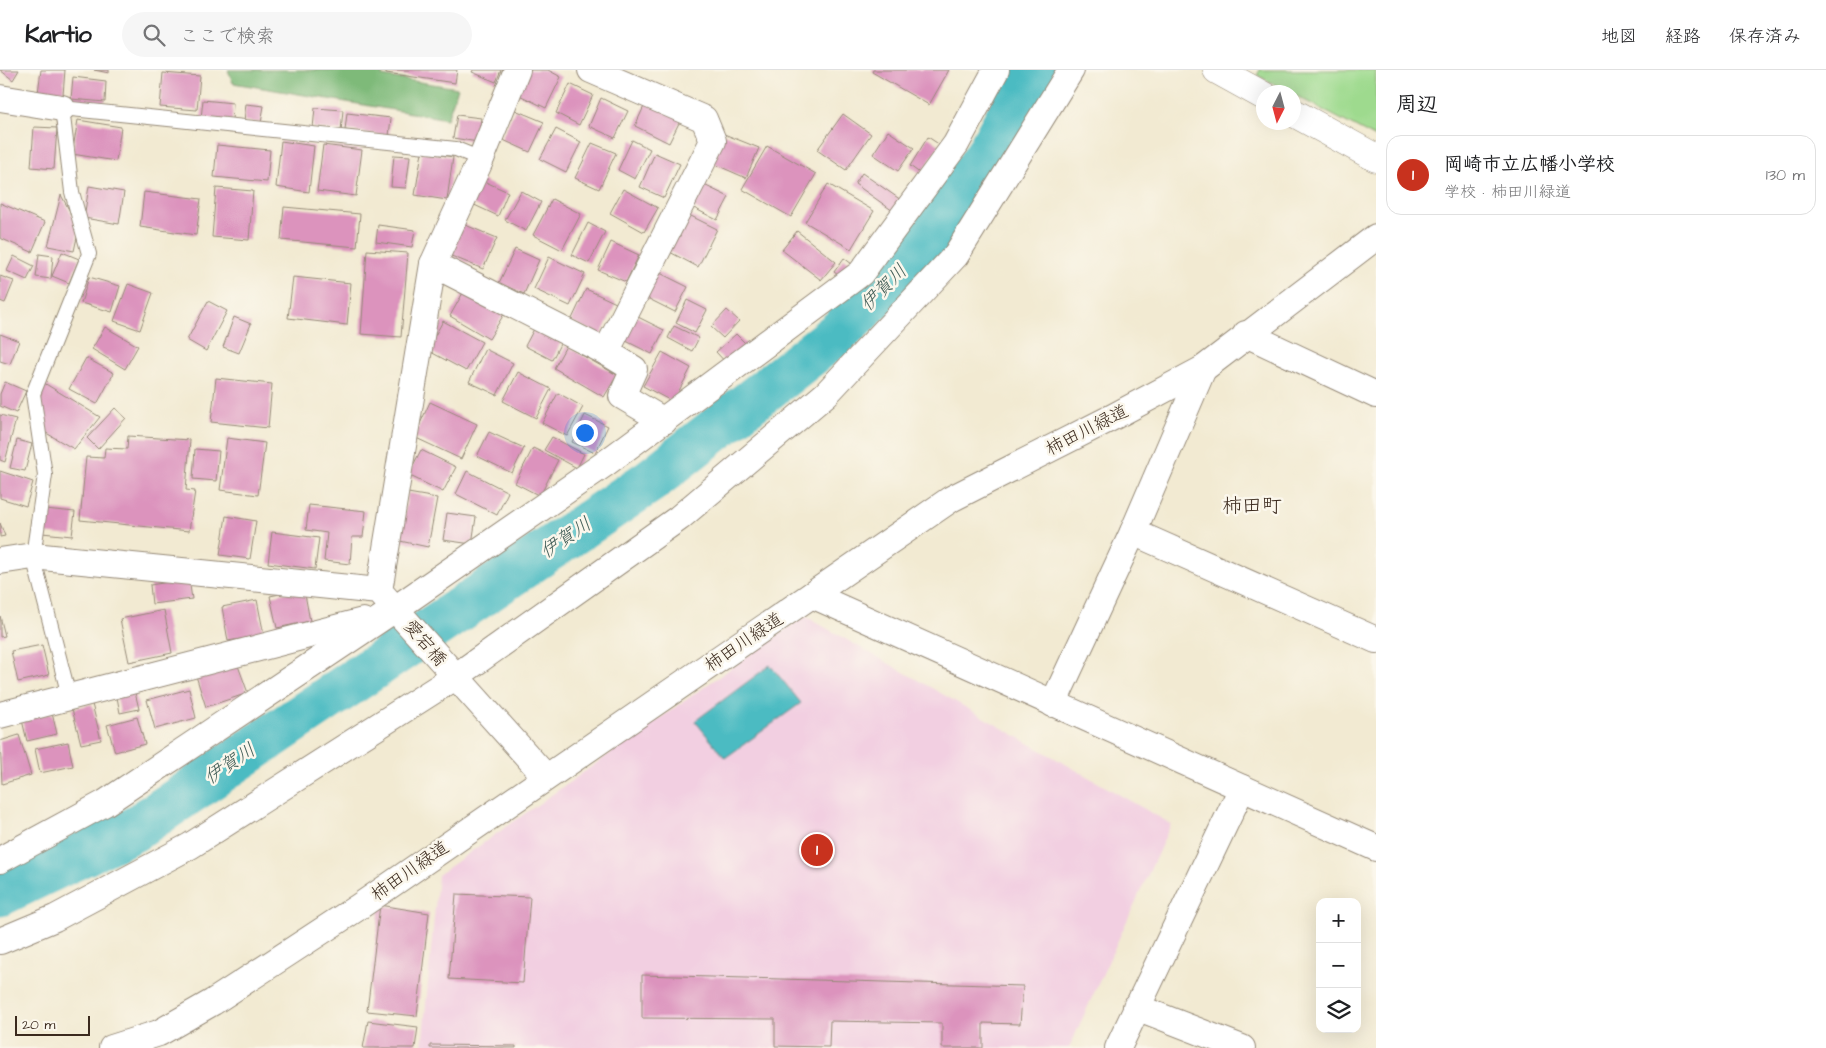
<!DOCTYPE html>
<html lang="ja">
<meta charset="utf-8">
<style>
body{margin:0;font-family:"Architects Daughter","Klee One",sans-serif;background:#f6f6f6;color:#202124}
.controls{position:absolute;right:15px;bottom:15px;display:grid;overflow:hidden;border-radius:10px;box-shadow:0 5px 20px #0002}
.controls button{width:45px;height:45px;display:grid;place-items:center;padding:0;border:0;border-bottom:1px solid #e0e0e0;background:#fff;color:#202124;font:25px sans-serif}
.compass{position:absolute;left:1256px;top:15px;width:45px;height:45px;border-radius:50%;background:#fff;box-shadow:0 5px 20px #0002;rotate:186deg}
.scale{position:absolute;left:15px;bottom:12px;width:75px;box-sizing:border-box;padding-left:5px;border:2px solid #3b2a1e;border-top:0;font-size:14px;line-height:18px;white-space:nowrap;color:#3b2a1e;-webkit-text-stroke:4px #fbf7ec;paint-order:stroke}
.you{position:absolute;left:584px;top:362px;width:18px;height:18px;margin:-12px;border:4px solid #fff;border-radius:50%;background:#1a73e8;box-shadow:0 0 0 8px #1a73e833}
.badge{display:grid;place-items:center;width:32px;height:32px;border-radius:50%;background:#c8321e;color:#fff;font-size:16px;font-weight:700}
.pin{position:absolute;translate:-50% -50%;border:2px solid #fff;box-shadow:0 1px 5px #0006}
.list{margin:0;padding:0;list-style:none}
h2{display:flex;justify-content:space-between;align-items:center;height:65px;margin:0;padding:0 20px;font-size:21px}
h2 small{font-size:16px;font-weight:400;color:#757577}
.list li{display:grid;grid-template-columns:32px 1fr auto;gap:15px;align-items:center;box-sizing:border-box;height:80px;margin:0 10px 10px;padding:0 10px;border:1px solid #e0e0e0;border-radius:15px}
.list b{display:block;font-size:19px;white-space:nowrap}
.list p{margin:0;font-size:16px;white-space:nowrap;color:#757577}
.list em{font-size:16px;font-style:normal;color:#757577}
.icon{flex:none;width:28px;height:28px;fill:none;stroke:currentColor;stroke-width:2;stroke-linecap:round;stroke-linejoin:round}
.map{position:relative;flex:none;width:1376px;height:978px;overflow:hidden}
header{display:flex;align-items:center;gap:30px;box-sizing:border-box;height:70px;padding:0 25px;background:#fff;border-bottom:1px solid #e0e0e0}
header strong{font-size:24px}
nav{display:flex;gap:28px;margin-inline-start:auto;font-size:18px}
.search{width:350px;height:45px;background:#f6f6f6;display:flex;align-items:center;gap:12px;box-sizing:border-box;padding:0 18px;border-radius:28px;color:#757577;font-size:19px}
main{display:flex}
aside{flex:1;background:#fff}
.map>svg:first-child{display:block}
.built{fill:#f2cfe1}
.green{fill:#9eda8e;stroke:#6c8256}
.forest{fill:#7eba79;stroke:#5c724c}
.water{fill:#4cbbc2;stroke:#447270}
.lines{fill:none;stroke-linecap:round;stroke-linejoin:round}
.river{stroke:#4cbbc2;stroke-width:45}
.building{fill:#dc93bd}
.service-casing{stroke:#968a78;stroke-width:16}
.minor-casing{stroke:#968a78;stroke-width:28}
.tertiary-casing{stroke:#968a78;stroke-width:29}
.service{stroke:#fff;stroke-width:14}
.minor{stroke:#fff;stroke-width:26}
.tertiary{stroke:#fff;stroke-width:28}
.labels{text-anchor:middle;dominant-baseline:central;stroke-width:5;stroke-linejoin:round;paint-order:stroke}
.street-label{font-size:18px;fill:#3b2a1e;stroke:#fbf7ec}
.water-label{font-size:19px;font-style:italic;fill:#415d57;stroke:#fbf7ec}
.quarter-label{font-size:20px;fill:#3b2a1e;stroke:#fbf7ec}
</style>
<header>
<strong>Kartio</strong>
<div class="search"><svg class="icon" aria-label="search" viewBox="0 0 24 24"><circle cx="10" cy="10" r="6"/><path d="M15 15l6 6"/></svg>ここで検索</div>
<nav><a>地図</a><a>経路</a><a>保存済み</a></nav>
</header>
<main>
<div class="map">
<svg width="1376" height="978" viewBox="0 0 1376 978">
<rect width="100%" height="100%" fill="#fbf7ec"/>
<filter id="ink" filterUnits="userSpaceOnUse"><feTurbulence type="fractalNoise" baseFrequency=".02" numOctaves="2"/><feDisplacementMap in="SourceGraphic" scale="10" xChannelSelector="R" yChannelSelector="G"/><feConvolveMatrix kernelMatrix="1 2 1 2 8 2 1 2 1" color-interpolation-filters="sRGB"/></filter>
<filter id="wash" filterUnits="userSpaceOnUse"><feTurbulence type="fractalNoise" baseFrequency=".0096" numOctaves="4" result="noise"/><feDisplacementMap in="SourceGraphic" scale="20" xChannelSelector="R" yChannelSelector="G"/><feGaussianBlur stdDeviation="1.12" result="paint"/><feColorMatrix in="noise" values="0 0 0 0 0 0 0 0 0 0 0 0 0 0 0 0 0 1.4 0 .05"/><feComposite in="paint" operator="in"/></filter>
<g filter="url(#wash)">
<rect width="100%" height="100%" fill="#f2ead2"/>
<path class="built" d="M 805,546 L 1171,754 L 1069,978 L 422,978 L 438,805 Z"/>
<path class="green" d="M 1260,0 L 1376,0 L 1376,68 L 1257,5 Z"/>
<path class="forest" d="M 228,0 L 382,0 L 382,6 L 458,18 L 447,49 L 233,13 Z"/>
<path class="water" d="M 770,595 L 801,633 L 725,688 L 695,651 Z"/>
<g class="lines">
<path class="river" d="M 0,824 L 133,760 L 650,411 L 839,262 L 921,181 L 988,83 L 1033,0"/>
</g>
<g id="blocks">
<g class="building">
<path d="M 0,0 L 19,0 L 13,10 Z"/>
<path d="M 41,0 L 65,0 L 63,25 L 38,23 Z"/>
<path d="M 94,0 L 109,0 L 109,3 Z"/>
<path d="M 386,0 L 457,0 L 455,13 L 386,3 Z"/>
<path d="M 473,0 L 501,0 L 496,12 L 472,2 Z"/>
<path d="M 524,0 L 548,0 L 561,7 L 546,38 L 513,22 Z"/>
<path d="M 873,0 L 949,0 L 929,35 L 872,2 Z"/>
<path d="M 163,3 L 200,6 L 197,40 L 160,37 Z"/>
<path d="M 73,7 L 106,11 L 105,32 L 71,29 Z"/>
<path d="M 570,14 L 593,25 L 579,55 L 556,43 Z"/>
<path d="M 601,28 L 628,41 L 615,68 L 589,56 Z"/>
<path d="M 203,30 L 233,33 L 232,51 L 201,48 Z"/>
<path d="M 646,32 L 681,49 L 669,73 L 635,56 Z"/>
<path d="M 246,34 L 264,36 L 261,53 L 244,51 Z"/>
<path d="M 315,38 L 343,40 L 341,61 L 313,58 Z"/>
<path d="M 515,40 L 544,52 L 530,82 L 501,69 Z"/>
<path d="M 347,43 L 391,48 L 389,66 L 345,60 Z"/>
<path d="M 843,44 L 871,64 L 846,100 L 817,80 Z"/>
<path d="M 457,45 L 481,48 L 478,72 L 453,68 Z"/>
<path d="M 78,50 L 121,57 L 116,91 L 72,84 Z"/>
<path d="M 34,57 L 57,58 L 54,99 L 31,97 Z"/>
<path d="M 556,59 L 581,72 L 566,102 L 540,89 Z"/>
<path d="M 888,61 L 914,78 L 898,101 L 873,84 Z"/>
<path d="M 724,64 L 759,78 L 746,108 L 712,93 Z"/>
<path d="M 928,67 L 940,75 L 921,104 L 910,96 Z"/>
<path d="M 632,70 L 650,79 L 635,109 L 618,100 Z"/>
<path d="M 281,71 L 314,76 L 309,122 L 276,117 Z"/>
<path d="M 592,73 L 616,83 L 599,119 L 575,108 Z"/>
<path d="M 217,75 L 270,80 L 267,112 L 214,107 Z"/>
<path d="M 323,75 L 362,80 L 356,126 L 317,121 Z"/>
<path d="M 767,76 L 816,104 L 791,147 L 742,119 Z"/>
<path d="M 422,82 L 453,87 L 447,130 L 415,125 Z"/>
<path d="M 655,83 L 680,94 L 664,128 L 640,117 Z"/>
<path d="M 394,85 L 410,86 L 406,118 L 391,117 Z"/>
<path d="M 862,103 L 901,130 L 893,141 L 855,114 Z"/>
<path d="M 479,109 L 508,122 L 498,146 L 468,132 Z"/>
<path d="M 702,114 L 729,127 L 717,150 L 690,136 Z"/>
<path d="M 828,114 L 874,141 L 851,179 L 805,152 Z"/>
<path d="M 89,116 L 124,122 L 119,154 L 84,148 Z"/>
<path d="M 216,118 L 253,121 L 249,170 L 212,167 Z"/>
<path d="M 623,119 L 658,138 L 644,162 L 610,143 Z"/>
<path d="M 521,121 L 541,132 L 526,161 L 505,150 Z"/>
<path d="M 144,122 L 201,129 L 196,165 L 140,157 Z"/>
<path d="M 61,125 L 79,158 L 74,181 L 48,176 Z"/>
<path d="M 552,129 L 581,144 L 562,180 L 533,165 Z"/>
<path d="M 0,133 L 45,152 L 32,182 L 0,168 Z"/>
<path d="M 284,137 L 360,144 L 357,177 L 281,170 Z"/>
<path d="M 685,143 L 717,159 L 698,197 L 666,180 Z"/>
<path d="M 588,153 L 605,162 L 589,193 L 572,185 Z"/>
<path d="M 463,154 L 497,168 L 483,199 L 449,185 Z"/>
<path d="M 378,155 L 415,160 L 412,177 L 376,172 Z"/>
<path d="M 797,161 L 836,192 L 821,210 L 782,180 Z"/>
<path d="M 611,172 L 639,185 L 626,212 L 598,200 Z"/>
<path d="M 515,179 L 539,190 L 524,224 L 499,213 Z"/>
<path d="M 367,180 L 408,183 L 401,267 L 361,264 Z"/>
<path d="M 62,182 L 79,189 L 69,213 L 52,206 Z"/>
<path d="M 39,184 L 53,186 L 51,209 L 36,207 Z"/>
<path d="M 14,186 L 34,196 L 27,210 L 7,201 Z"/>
<path d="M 549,187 L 585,204 L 570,236 L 534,219 Z"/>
<path d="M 844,188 L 856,197 L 845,210 L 834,202 Z"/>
<path d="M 656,201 L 688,217 L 675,242 L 643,226 Z"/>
<path d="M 0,206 L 14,211 L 5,233 L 0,231 Z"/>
<path d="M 89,207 L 120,216 L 112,242 L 81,233 Z"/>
<path d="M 293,207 L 351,213 L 347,255 L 288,248 Z"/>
<path d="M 128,214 L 153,223 L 140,260 L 114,251 Z"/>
<path d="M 586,219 L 616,233 L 601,266 L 571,251 Z"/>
<path d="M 464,221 L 504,244 L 489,269 L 450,246 Z"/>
<path d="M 687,230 L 707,240 L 695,263 L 676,253 Z"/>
<path d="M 208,231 L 227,241 L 206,281 L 187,270 Z"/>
<path d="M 727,240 L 739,251 L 723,268 L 711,257 Z"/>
<path d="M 634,245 L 664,260 L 652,284 L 622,269 Z"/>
<path d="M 234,247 L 251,254 L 239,283 L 223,277 Z"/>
<path d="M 443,251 L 482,272 L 466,301 L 427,280 Z"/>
<path d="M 674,256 L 699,268 L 692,281 L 668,268 Z"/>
<path d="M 105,257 L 138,276 L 125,299 L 92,279 Z"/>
<path d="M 534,259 L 561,272 L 552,290 L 525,276 Z"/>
<path d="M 0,264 L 19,271 L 10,294 L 0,291 Z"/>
<path d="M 736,264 L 748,276 L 728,295 L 716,282 Z"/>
<path d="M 566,276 L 617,305 L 604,327 L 554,298 Z"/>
<path d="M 485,279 L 513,293 L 497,325 L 469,312 Z"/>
<path d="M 662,282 L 691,298 L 673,332 L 643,316 Z"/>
<path d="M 86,288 L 114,303 L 97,334 L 69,319 Z"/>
<path d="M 518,302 L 551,319 L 536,348 L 503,331 Z"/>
<path d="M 216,308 L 272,314 L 268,358 L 211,352 Z"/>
<path d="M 5,312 L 26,321 L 16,343 L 0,336 L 0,324 Z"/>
<path d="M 44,313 L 100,347 L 74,379 L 41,360 L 39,331 Z"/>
<path d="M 558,323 L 583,337 L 567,366 L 542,353 Z"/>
<path d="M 430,332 L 477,354 L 461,389 L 414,367 Z"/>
<path d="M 115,338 L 126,348 L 98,379 L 87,368 Z"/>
<path d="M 0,345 L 16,349 L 5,392 L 0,390 Z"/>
<path d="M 585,345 L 608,356 L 595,383 L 572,372 Z"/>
<path d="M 489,362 L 524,378 L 512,403 L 477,386 Z"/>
<path d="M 128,366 L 190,370 L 186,420 L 195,421 L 189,461 L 80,450 L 86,387 L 104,388 L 105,378 L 127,379 Z"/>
<path d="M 552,367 L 584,384 L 577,398 L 544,380 Z"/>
<path d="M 227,368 L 265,373 L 258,425 L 220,420 Z"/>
<path d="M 17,370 L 32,374 L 25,401 L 10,398 Z"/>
<path d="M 533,378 L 558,390 L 540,426 L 515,413 Z"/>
<path d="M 195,379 L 219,381 L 216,411 L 193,409 Z"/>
<path d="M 421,380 L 456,397 L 443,422 L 408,405 Z"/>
<path d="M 0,401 L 33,412 L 26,436 L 0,428 Z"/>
<path d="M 467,401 L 508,422 L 497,445 L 456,424 Z"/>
<path d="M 408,423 L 437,428 L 428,477 L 400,471 Z"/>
<path d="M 309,435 L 366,441 L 363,467 L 352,467 L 350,494 L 324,491 L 327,463 L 306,460 Z"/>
<path d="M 45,439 L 75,442 L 72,466 L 42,463 Z"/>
<path d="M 447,443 L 476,447 L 472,474 L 443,470 Z"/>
<path d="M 226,446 L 256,451 L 250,489 L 220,485 Z"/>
<path d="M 0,453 L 5,466 L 0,467 Z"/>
<path d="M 272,462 L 319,468 L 315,499 L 268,493 Z"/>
<path d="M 189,509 L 192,529 L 152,534 L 150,515 Z"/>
<path d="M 304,519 L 310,551 L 277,558 L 270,526 Z"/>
<path d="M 257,530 L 264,565 L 228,571 L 222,537 Z"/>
<path d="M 164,540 L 172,583 L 129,592 L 120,549 Z"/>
<path d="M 0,546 L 5,566 L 0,567 Z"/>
<path d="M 42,575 L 49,605 L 18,612 L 11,581 Z"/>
<path d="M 237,593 L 248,623 L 206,637 L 196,606 Z"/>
<path d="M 134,618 L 139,639 L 120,643 L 116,622 Z"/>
<path d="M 189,619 L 196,648 L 155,659 L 147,630 Z"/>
<path d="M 92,634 L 101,670 L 81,674 L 72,639 Z"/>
<path d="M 52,643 L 57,664 L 27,671 L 22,650 Z"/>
<path d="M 137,647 L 145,674 L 115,682 L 107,655 Z"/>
<path d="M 19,665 L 31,705 L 2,714 L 0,671 Z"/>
<path d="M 68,672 L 73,696 L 40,703 L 35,679 Z"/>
<path d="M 456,824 L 530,827 L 523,913 L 449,909 Z"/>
<path d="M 380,835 L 429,843 L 417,946 L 367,941 Z"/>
<path d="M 642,905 L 1023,916 L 1020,954 L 983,953 L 983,978 L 942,978 L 942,953 L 830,951 L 829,977 L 775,976 L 775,949 L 642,948 Z"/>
<path d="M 368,951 L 418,957 L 415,978 L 363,978 Z"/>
<path d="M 430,975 L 516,976 L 516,978 L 430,978 Z"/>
</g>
</g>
</g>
<g filter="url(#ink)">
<use href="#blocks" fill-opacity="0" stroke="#968a78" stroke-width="1"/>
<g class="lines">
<defs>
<path id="service" d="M 69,626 L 33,486 L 45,405 L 33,324 L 89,184 L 72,122 L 62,38 L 456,79 L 481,89"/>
<g id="minor">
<path d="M 0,28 L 62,38"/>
<path d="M 433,194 L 606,282 L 713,71 L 704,49 L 591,0"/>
<path d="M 1246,264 L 1376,325"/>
<path d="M 606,282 L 634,299 L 622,326 L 664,351"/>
<path d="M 1133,462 L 1376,570"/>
<path d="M 0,491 L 33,486 L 379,521 L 546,707"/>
<path d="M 379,521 L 433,194 L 481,89 L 517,0"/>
<path d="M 812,525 L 1376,778"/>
<path d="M 1053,634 L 1133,462 L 1203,299"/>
<path d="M 0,645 L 363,551"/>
<path d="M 0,790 L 105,733 L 395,539 L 606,393 L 861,203 L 956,74 L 996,0"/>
<path d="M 0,871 L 55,848 L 190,776 L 455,607 L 679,448 L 826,324 L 956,185 L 1071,0"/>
<path d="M 1136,937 L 1242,978"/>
<path d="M 112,978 L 159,963 L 213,932 L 357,838 L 951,429 L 1111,348 L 1203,299 L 1376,167"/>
<path d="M 1118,978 L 1242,718"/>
</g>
<g id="tertiary">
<path d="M 1217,0 L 1264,26"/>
<path d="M 1294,43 L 1376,88"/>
</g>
</defs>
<use href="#service" class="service-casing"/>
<use href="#minor" class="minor-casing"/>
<use href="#tertiary" class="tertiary-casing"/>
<use href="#service" class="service"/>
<use href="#minor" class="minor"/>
<use href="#tertiary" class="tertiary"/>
</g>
</g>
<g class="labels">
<g class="street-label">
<text transform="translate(1087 360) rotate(-27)">柿田川緑道</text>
<text transform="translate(744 572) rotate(-34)">柿田川緑道</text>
<text transform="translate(425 573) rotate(49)">愛宕橋</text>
<text transform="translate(410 801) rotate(-35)">柿田川緑道</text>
</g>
<g class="water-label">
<text transform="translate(884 218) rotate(-45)">伊賀川</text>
<text transform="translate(566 468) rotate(-34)">伊賀川</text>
<text transform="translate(230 694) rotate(-34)">伊賀川</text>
</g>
<g class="quarter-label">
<text x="1252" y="436">柿田町</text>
</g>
</g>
</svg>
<div class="controls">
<button>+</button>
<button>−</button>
<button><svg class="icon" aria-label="layers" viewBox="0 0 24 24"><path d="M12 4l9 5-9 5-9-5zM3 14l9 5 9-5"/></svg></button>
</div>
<svg class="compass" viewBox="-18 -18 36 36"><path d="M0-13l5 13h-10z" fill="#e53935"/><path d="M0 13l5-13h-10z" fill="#757577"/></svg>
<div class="scale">20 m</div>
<div class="you"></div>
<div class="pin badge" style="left:817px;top:780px">1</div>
</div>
<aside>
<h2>周辺<small></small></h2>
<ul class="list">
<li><span class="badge">1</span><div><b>岡崎市立広幡小学校</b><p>学校 · 柿田川緑道</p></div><em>130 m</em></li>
</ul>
</aside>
</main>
